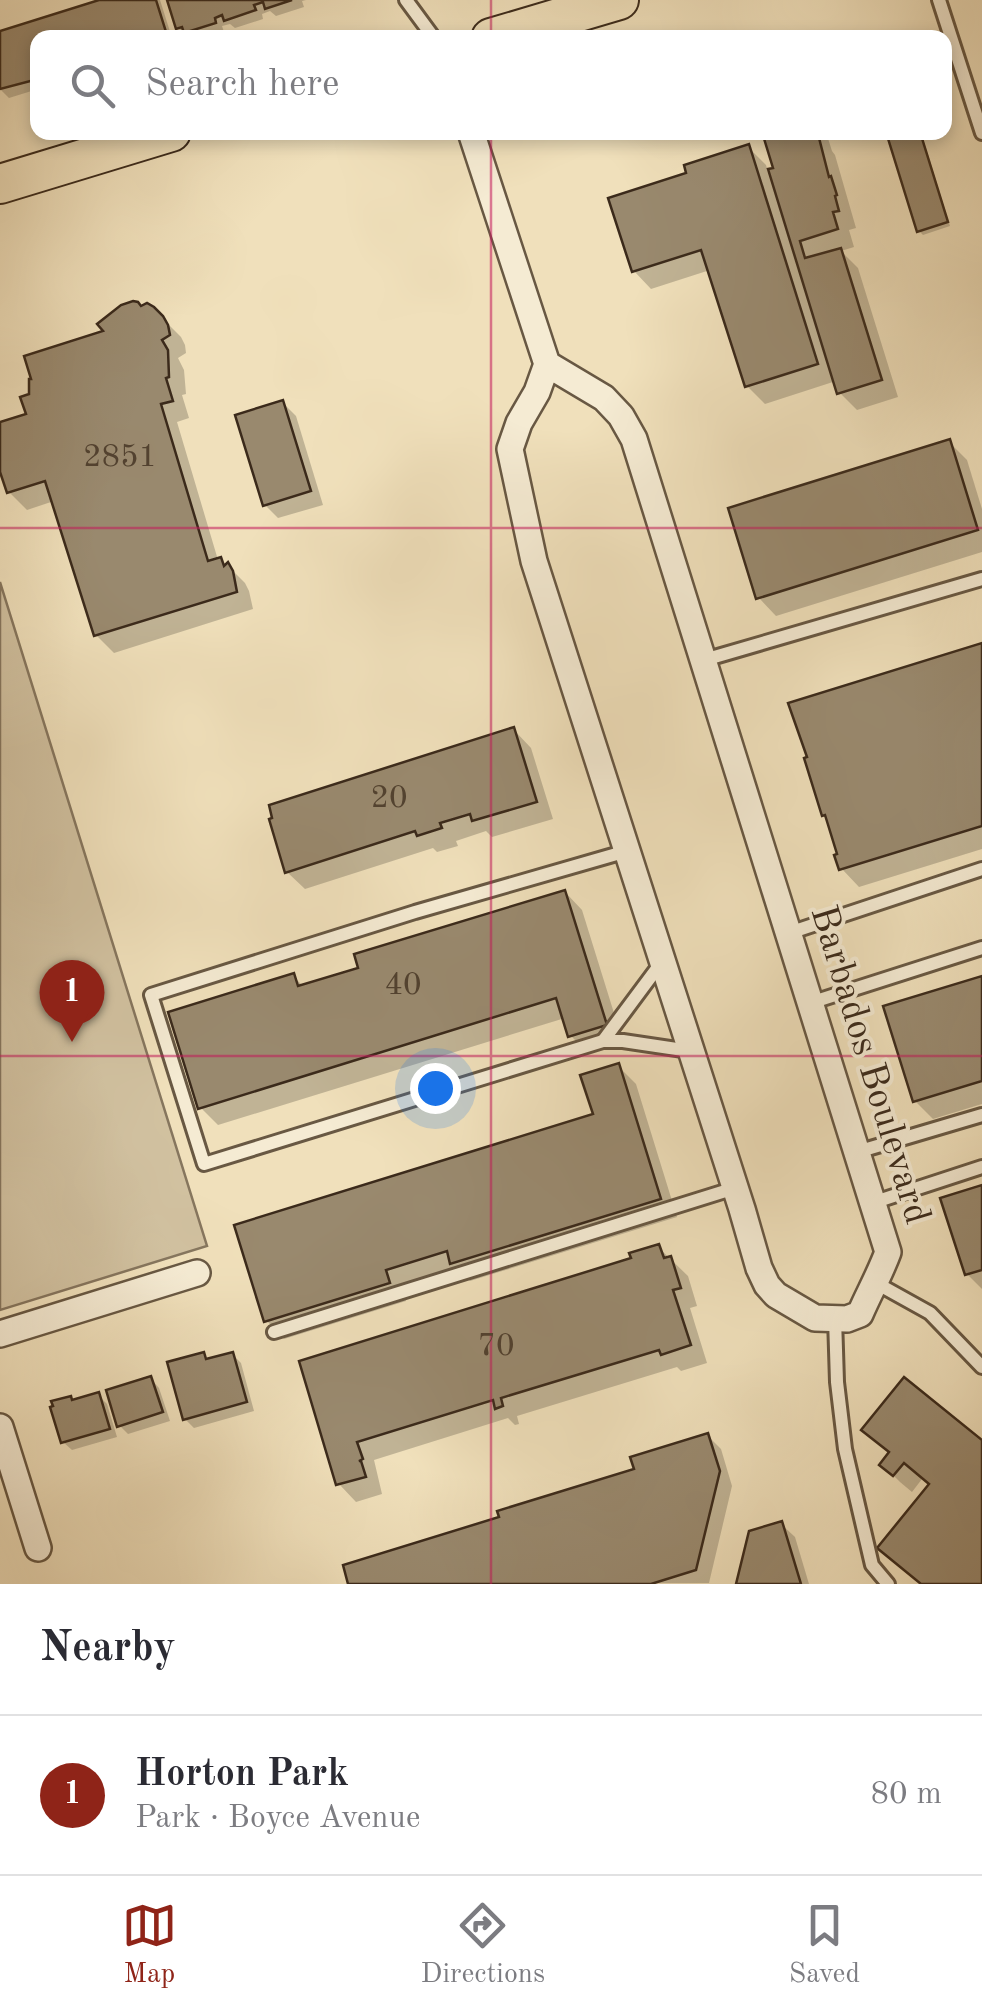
<!DOCTYPE html>
<meta charset="utf-8">
<style>
body{margin:0;font-family:"Old Standard TT",serif;background:#f7f7f7;color:#2b2b33}
.you{position:absolute;left:435px;top:1088px;width:35px;height:35px;margin:-25px;border:8px solid #fff;border-radius:50%;background:#1a73e8;box-shadow:0 0 0 15px #1a73e833}
.badge{display:grid;place-items:center;width:65px;height:65px;border-radius:50%;background:#8f2418;color:#fff;font-size:32px;font-weight:700}
.pin{position:absolute;translate:-50% -82px;filter:drop-shadow(0 2px 5px #0008)}
.pin::after{content:'';position:absolute;top:52px;width:35px;height:30px;background:inherit;clip-path:polygon(0 0,100% 0,50% 100%)}
.list{margin:0;padding:0;list-style:none}
h2{display:flex;justify-content:space-between;align-items:center;height:130px;margin:0;padding:0 40px;font-size:42px}
h2 small{font-size:32px;font-weight:400;color:#7c7c81}
.list li{display:grid;grid-template-columns:65px 1fr auto;gap:30px;align-items:center;box-sizing:border-box;height:160px;padding:0 40px;border-top:2px solid #e1e1e2}
.list b{display:block;font-size:38px;white-space:nowrap}
.list p{margin:0;font-size:32px;white-space:nowrap;color:#7c7c81}
.list em{font-size:32px;font-style:normal;color:#7c7c81}
.icon{flex:none;width:55px;height:55px;fill:none;stroke:currentColor;stroke-width:2;stroke-linecap:round;stroke-linejoin:round}
.map{position:relative;flex:none;width:982px;height:1584px;overflow:hidden}
.search{position:absolute;background:#fff;box-shadow:0 5px 15px #0003;left:30px;right:30px;top:30px;height:110px;display:flex;align-items:center;gap:25px;box-sizing:border-box;padding:0 35px;border-radius:20px;color:#7c7c81;font-size:38px}
.sheet{height:290px;background:#fff}
nav{display:flex;justify-content:space-around;align-items:center;box-sizing:border-box;height:140px;border-top:2px solid #e1e1e2;background:#fff;font-size:28px;color:#7c7c81}
nav a{display:grid;justify-items:center;gap:5px}
nav .on{color:#8f2418}
.map>svg:first-child{display:block}
.green{fill:#d1c1a0;stroke:#86765e;stroke-width:2.5}
.shadow{fill:#0003}
.building{fill:#99896e;stroke:#3b2a1b;stroke-width:2.5}
.lines{fill:none;stroke-linecap:round;stroke-linejoin:round}
.lane-casing{stroke:#685843;stroke-width:18}
.street-casing{stroke:#685843;stroke-width:30}
.primary-casing{stroke:#3b2a1b;stroke-width:42}
.lane{stroke:#f5ebd3;stroke-width:12}
.street{stroke:#f5ebd3;stroke-width:25}
.primary{stroke:#f0e0bb;stroke-width:38}
.grid{fill:none;stroke:#c2185b;stroke-width:2.5;stroke-opacity:0.55}
.labels{text-anchor:middle;dominant-baseline:central;stroke-width:8;stroke-linejoin:round;paint-order:stroke}
.number-label{font-size:32px;fill:#524230}
.street-label{font-size:38px;fill:#3b2a1b;stroke:#f5ebd3}
</style>
<div class="map">
<svg width="982" height="1584" viewBox="0 0 982 1584">
<rect width="100%" height="100%" fill="#f0e0bb"/>
<filter id="stains"><feTurbulence type="fractalNoise" baseFrequency=".002" numOctaves="4"/><feColorMatrix values="0 0 0 0 .2 0 0 0 0 .09 0 0 0 0 .02 0 0 0 .5 -.17"/></filter>
<radialGradient id="worn" r=".72"><stop offset=".6" stop-color="#630" stop-opacity="0"/><stop offset="1" stop-color="#630" stop-opacity=".3"/></radialGradient>
<path class="green" d="M 0,582 L 207,1246 L 0,1310 Z"/>
<g class="shadow">
<path d="M 108,0 L 160,0 L 172,38 L 38,38 L 38,89 L 9,98 L 0,89 L 0,34 Z"/>
<path d="M 169,0 L 306,0 L 302,1 L 304,7 L 276,16 L 270,11 L 262,14 L 263,19 L 235,28 L 230,24 L 222,26 L 224,32 L 205,38 L 187,37 L 178,28 Z"/>
<path d="M 765,132 L 826,132 L 832,151 L 835,155 L 856,228 L 849,230 L 854,247 L 841,251 L 858,268 L 898,397 L 857,410 L 839,392 L 836,381 L 765,404 L 747,386 L 710,270 L 651,289 L 634,271 L 689,175 L 748,147 L 766,165 L 768,172 L 776,169 Z"/>
<path d="M 889,132 L 921,132 L 950,226 L 923,235 L 919,231 Z"/>
<path d="M 162,318 L 181,337 L 185,345 L 186,353 L 178,358 L 184,370 L 186,394 L 182,395 L 189,418 L 177,422 L 218,560 L 228,566 L 245,583 L 249,591 L 253,609 L 114,653 L 96,635 L 54,501 L 27,510 L 9,492 L 0,463 L 0,425 L 29,416 Z"/>
<path d="M 283,403 L 296,416 L 323,505 L 278,518 L 265,505 Z"/>
<path d="M 949,442 L 967,460 L 982,509 L 982,552 L 776,616 L 759,598 Z"/>
<path d="M 982,645 L 982,849 L 859,887 L 842,869 L 829,819 L 824,814 Z"/>
<path d="M 514,730 L 531,748 L 553,819 L 492,837 L 486,831 L 456,841 L 458,846 L 437,852 L 433,848 L 305,889 L 287,872 Z"/>
<path d="M 565,892 L 582,910 L 623,1042 L 588,1053 L 570,1035 L 565,1018 L 218,1125 L 200,1107 L 293,976 L 304,987 L 361,969 Z"/>
<path d="M 982,978 L 982,1104 L 933,1119 L 915,1101 Z"/>
<path d="M 618,1066 L 636,1084 L 677,1217 L 470,1281 L 460,1270 L 402,1288 L 406,1301 L 284,1339 L 267,1321 L 596,1116 Z"/>
<path d="M 982,1187 L 982,1289 L 967,1274 Z"/>
<path d="M 658,1247 L 688,1276 L 697,1306 L 690,1308 L 707,1363 L 681,1371 L 677,1367 L 517,1416 L 519,1424 L 515,1425 L 508,1418 L 374,1460 L 382,1494 L 356,1502 L 339,1484 L 302,1363 L 634,1260 Z"/>
<path d="M 203,1354 L 209,1361 L 232,1354 L 241,1363 L 254,1411 L 194,1428 L 185,1419 Z"/>
<path d="M 151,1379 L 159,1388 L 170,1421 L 128,1434 L 119,1425 Z"/>
<path d="M 98,1395 L 107,1404 L 117,1437 L 72,1450 L 63,1442 L 74,1402 Z"/>
<path d="M 865,1429 L 982,1443 L 982,1584 L 921,1584 L 880,1548 L 931,1486 L 922,1479 L 912,1492 L 900,1482 L 883,1465 L 891,1454 Z"/>
<path d="M 707,1435 L 721,1449 L 732,1486 L 709,1583 L 351,1584 L 502,1519 L 637,1471 Z"/>
<path d="M 781,1524 L 795,1537 L 809,1584 L 739,1584 Z"/>
</g>
<g class="building">
<path d="M 99,0 L 156,0 L 166,32 L 159,34 L 160,38 L 38,38 L 38,79 L 0,89 L 0,31 Z"/>
<path d="M 167,0 L 292,0 L 265,9 L 263,2 L 254,5 L 256,10 L 224,21 L 222,15 L 215,18 L 216,23 L 184,33 L 182,27 L 176,29 Z"/>
<path d="M 762,132 L 818,134 L 829,177 L 831,176 L 837,195 L 835,196 L 839,211 L 833,212 L 838,229 L 800,241 L 805,258 L 841,248 L 882,380 L 837,394 L 768,169 L 773,168 Z"/>
<path d="M 886,132 L 920,132 L 948,222 L 917,232 Z"/>
<path d="M 749,144 L 818,364 L 745,387 L 701,250 L 632,272 L 608,198 L 686,173 L 684,165 Z"/>
<path d="M 133,301 L 138,302 L 141,306 L 147,303 L 154,307 L 163,316 L 168,325 L 170,335 L 162,340 L 168,350 L 169,377 L 166,378 L 173,401 L 161,404 L 208,561 L 221,557 L 224,566 L 228,562 L 233,571 L 237,592 L 94,636 L 45,481 L 7,493 L 0,472 L 0,422 L 26,414 L 20,397 L 29,394 L 29,379 L 31,379 L 24,356 L 103,331 L 97,324 L 121,305 Z"/>
<path d="M 283,400 L 311,491 L 263,506 L 235,415 Z"/>
<path d="M 950,439 L 978,530 L 756,599 L 728,508 Z"/>
<path d="M 982,643 L 982,826 L 839,870 L 834,855 L 837,854 L 825,815 L 822,816 L 804,758 L 807,757 L 788,703 Z"/>
<path d="M 514,727 L 537,802 L 472,821 L 470,814 L 440,823 L 442,828 L 417,836 L 415,831 L 285,873 L 269,819 L 272,818 L 269,805 Z"/>
<path d="M 565,890 L 607,1025 L 568,1037 L 556,998 L 198,1109 L 168,1012 L 294,973 L 298,986 L 358,968 L 354,954 Z"/>
<path d="M 982,976 L 982,1081 L 913,1102 L 883,1006 Z"/>
<path d="M 619,1063 L 661,1199 L 450,1264 L 447,1251 L 386,1270 L 390,1283 L 264,1322 L 234,1225 L 593,1114 L 580,1075 Z"/>
<path d="M 982,1185 L 982,1270 L 965,1275 L 940,1198 Z"/>
<path d="M 659,1244 L 664,1258 L 671,1256 L 681,1288 L 673,1290 L 691,1345 L 661,1355 L 659,1350 L 501,1398 L 503,1406 L 495,1409 L 493,1400 L 357,1442 L 363,1459 L 359,1461 L 361,1461 L 366,1477 L 336,1485 L 299,1361 L 631,1258 L 629,1253 Z"/>
<path d="M 204,1352 L 206,1359 L 233,1352 L 247,1402 L 183,1420 L 167,1362 Z"/>
<path d="M 151,1376 L 163,1412 L 117,1427 L 106,1390 Z"/>
<path d="M 904,1377 L 982,1440 L 982,1584 L 921,1584 L 877,1548 L 929,1484 L 904,1463 L 893,1476 L 879,1465 L 889,1452 L 861,1430 Z"/>
<path d="M 99,1392 L 110,1429 L 61,1443 L 50,1407 L 53,1406 L 51,1401 L 71,1396 L 72,1400 Z"/>
<path d="M 708,1433 L 720,1471 L 696,1570 L 651,1584 L 348,1584 L 343,1565 L 499,1517 L 497,1511 L 634,1469 L 630,1457 Z"/>
<path d="M 782,1521 L 801,1584 L 736,1584 L 749,1531 Z"/>
</g>
<g class="lines">
<defs>
<g id="lane">
<path d="M 406,0 L 434,38"/>
<path d="M 939,0 L 982,133"/>
<path d="M 704,660 L 982,579"/>
<path d="M 789,933 L 982,869"/>
<path d="M 661,963 L 603,1041 L 623,1041 L 690,1051"/>
<path d="M 810,1003 L 982,948"/>
<path d="M 603,1041 L 204,1164 L 151,995 L 415,912 L 627,851"/>
<path d="M 857,1152 L 982,1115"/>
<path d="M 872,1203 L 982,1167"/>
<path d="M 876,1283 L 930,1313 L 982,1367"/>
<path d="M 835,1318 L 837,1382 L 845,1449 L 872,1565 L 888,1584"/>
<path d="M 274,1332 L 735,1188"/>
</g>
<g id="street">
<path d="M 471,132 L 547,364 L 537,392 L 519,423 L 510,449 L 534,561 L 742,1209 L 759,1268 L 767,1285 L 776,1295 L 815,1318 L 847,1319 L 860,1314 C 869,1293 880,1274 888,1252 L 634,439 L 621,416 L 604,398 L 547,364"/>
<path d="M 0,1334 L 197,1273"/>
<path d="M 0,1427 L 38,1548"/>
</g>
<g id="primary">
<path d="M 491,38 L 619,0"/>
<path d="M 0,184 L 171,132"/>
</g>
</defs>
<use href="#lane" class="lane-casing"/>
<use href="#street" class="street-casing"/>
<use href="#primary" class="primary-casing"/>
<use href="#lane" class="lane"/>
<use href="#street" class="street"/>
<use href="#primary" class="primary"/>
</g>
<path class="grid" d="M 491,0 L 491,38M 491,132 L 491,1584M 0,528 L 982,528M 0,1056 L 982,1056"/>
<g class="labels">
<g class="number-label">
<text x="120" y="458">2851</text>
<text x="389" y="799">20</text>
<text x="403" y="986">40</text>
<text x="496" y="1347">70</text>
</g>
<g class="street-label">
<text transform="translate(869 1065) rotate(73)">Barbados Boulevard</text>
</g>
</g>
<rect width="100%" height="100%" filter="url(#stains)"/>
<rect width="100%" height="100%" fill="url(#worn)"/>
</svg>
<div class="you"></div>
<div class="pin badge" style="left:72px;top:1042px">1</div>
<div class="search"><svg class="icon" aria-label="search" viewBox="0 0 24 24"><circle cx="10" cy="10" r="6"/><path d="M15 15l6 6"/></svg>Search here</div>
</div>
<section class="sheet">
<h2>Nearby<small></small></h2>
<ul class="list">
<li><span class="badge">1</span><div><b>Horton Park</b><p>Park · Boyce Avenue</p></div><em>80 m</em></li>
</ul>
</section>
<nav>
<a class="on"><svg class="icon" aria-label="map" viewBox="0 0 24 24"><path d="M3 6l6-2 6 2 6-2v14l-6 2-6-2-6 2zM9 4v14M15 6v14"/></svg>Map</a>
<a><svg class="icon" aria-label="directions" viewBox="0 0 24 24"><path d="M12 3l9 9-9 9-9-9zM9 14v-3h6M13 9l2 2-2 2"/></svg>Directions</a>
<a><svg class="icon" aria-label="saved" viewBox="0 0 24 24"><path d="M7 4h10v16l-5-4-5 4z"/></svg>Saved</a>
</nav>
